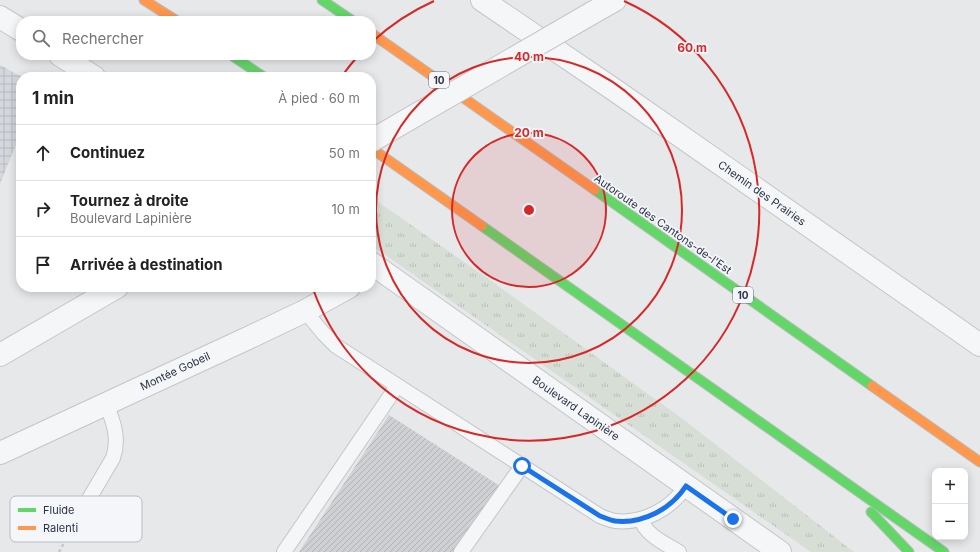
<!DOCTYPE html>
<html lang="fr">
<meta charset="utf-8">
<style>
body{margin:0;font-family:Inter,sans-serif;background:#f2f2f2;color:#222}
.controls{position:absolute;right:12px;bottom:12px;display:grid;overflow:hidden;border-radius:8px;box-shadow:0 2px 10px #0003}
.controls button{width:36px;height:36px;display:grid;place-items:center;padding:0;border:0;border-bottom:1px solid #e0e0e0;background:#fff;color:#222;font:20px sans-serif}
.stop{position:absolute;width:12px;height:12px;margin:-9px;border:3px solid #1a73e8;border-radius:50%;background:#fff}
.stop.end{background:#1a73e8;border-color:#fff;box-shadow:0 1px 4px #0008}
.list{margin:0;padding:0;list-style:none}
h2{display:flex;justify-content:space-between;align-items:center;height:52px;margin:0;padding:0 16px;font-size:17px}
h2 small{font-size:13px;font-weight:400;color:#767676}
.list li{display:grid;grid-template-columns:26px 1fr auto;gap:12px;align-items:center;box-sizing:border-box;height:56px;padding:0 16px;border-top:1px solid #e0e0e0}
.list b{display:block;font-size:15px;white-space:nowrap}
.list p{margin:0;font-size:13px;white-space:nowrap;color:#767676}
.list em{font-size:13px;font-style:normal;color:#767676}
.icon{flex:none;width:22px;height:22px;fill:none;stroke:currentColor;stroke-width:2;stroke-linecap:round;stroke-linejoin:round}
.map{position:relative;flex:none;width:980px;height:552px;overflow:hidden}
.search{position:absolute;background:#fff;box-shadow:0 2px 10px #0003;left:16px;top:16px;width:360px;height:44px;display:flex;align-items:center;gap:10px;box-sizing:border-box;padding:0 14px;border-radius:16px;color:#767676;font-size:15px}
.panel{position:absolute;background:#fff;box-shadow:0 2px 10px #0003;left:16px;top:72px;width:360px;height:220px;border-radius:16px}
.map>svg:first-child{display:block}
.industrial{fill:url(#industrial-grid)}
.grass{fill:url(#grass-tufts)}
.building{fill:url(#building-hatch)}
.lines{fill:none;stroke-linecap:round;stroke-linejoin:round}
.lane-casing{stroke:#c4c6c8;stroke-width:16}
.street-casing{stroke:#c4c6c8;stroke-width:24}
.fast-casing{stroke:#b8bbbf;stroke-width:11}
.slow-casing{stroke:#b8bbbf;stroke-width:11}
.path{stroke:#c5c6ca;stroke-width:2.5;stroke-dasharray:3 3;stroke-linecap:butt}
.lane{stroke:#f5f6f7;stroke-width:14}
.street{stroke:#f5f6f7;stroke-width:22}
.fast{stroke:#63d668;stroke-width:9}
.slow{stroke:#ff974d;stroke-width:9}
.street-bridge-casing{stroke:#c4c6c8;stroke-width:24;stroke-linecap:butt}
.street-bridge{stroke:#f5f6f7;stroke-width:22}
.route{stroke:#1a73e8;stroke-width:5}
.ring{fill:none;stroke:#d62828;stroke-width:2}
.labels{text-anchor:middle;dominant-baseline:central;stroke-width:3.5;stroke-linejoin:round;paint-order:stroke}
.shield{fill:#f4f6f9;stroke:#676e7b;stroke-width:1}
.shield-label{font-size:10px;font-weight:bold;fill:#2b3445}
.street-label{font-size:11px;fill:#2b3445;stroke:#f4f6f9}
.key{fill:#f4f6f9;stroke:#b8bcc3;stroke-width:1}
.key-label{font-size:11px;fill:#2b3445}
.centre{fill:#d62828;stroke:#f4f6f9;stroke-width:2}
.ring-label{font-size:12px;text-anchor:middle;font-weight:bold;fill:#d62828;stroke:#f4f6f9;stroke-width:3.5;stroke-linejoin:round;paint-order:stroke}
</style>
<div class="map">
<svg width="980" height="552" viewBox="0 0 980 552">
<defs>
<pattern id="industrial-grid" width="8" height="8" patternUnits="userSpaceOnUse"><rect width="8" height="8" fill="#d4d7dd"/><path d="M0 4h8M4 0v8" fill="none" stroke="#b6b9bf"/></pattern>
<pattern id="grass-tufts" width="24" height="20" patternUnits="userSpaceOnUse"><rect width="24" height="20" fill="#d6ded6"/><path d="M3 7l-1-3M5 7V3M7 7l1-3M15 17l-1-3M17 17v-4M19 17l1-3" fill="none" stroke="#b8bfb9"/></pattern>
<pattern id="building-hatch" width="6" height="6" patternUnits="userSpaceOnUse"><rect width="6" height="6" fill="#ced0d3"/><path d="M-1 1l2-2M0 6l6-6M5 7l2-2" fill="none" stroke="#b1b3b6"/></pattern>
</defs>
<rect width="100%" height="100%" fill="#e6e8ea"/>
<path class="industrial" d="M 0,65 L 22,77 L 21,132 L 0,184 Z"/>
<path class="grass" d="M 371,197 L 490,280 L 684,420 L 854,552 L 811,552 L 371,245 Z"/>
<path class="building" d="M 389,415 L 500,486 L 454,552 L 299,552 Z"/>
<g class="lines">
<defs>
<g id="lane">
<path d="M 305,311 L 323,333 L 336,346 L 600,516 C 605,518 610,520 615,521 C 643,524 671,509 686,486"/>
<path d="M 86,504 L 113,458 C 120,438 113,421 106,403"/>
<path d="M 641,519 C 645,535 666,544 679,552"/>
<path d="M 284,552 L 397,386"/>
<path d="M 461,552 L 522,466"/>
</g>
<g id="street">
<path d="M 482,0 L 616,91 L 980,345"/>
<path d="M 592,13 L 615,0"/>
<path d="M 0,17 L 21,30"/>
<path d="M 60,55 L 94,77"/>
<path d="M 371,263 L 780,552"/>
<path d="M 0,355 L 117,287"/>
<path d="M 0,453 L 246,339 L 305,311 L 349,287"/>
</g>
<g id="fast">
<path d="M 322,0 L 353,21"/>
<path d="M 231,55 L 264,77"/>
<path d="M 595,190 L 872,386"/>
<path d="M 482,226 L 944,552"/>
<path d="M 871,512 L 909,552"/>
</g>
<g id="slow">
<path d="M 144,0 L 177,21"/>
<path d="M 371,33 L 595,190"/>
<path d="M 371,148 L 482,226"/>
<path d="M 872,386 L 980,462"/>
</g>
</defs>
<use href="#lane" class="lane-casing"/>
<use href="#street" class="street-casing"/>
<use href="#fast" class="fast-casing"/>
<use href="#slow" class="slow-casing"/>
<path class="path" d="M 59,552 L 76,521"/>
<use href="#lane" class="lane"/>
<use href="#street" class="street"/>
<use href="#fast" class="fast"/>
<use href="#slow" class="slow"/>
<defs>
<path id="street-bridge" d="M 371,141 L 592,13"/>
</defs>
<use href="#street-bridge" class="street-bridge-casing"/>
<use href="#street-bridge" class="street-bridge"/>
</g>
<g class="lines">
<path class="route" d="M 522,466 L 600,516 C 605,518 610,520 615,521 C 643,524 671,509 686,486 L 733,519"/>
</g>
<circle cx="529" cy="210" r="77" fill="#d62828" fill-opacity=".12"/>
<g class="ring">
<circle cx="529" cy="210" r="77"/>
<circle cx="529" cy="210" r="153"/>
<path d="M342 76A230 230 0 0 1 358 56M372 42A230 230 0 0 1 434 1M624 1A230 230 0 1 1 313 289"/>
</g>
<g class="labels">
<g class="shield">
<rect x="429" y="72" width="20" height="16" rx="3"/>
<rect x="733" y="287" width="20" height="16" rx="3"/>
</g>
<g class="shield-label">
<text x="439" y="80">10</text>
<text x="743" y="295">10</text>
</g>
<g class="street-label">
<text transform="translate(762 193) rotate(35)">Chemin des Prairies</text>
<text transform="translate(663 224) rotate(35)">Autoroute des Cantons-de-l'Est</text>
<text transform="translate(175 371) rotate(-25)">Montée Gobeil</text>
<text transform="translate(576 408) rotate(35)">Boulevard Lapinière</text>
</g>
</g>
<rect x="10" y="496" width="132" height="46" rx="6" class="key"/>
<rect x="18" y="508" width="18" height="4" fill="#63d668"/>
<rect x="18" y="526" width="18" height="4" fill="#ff974d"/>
<g class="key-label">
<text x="43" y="514">Fluide</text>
<text x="43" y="532">Ralenti</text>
</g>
<circle cx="529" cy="210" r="6" class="centre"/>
<g class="ring-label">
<text x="692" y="52">60 m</text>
<text x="529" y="61">40 m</text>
<text x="529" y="137">20 m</text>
</g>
</svg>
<div class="controls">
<button>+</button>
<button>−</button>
</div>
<div class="stop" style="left:522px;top:466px"></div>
<div class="stop end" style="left:733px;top:519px"></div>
<div class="search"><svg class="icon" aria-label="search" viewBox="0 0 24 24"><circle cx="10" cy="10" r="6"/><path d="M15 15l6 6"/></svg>Rechercher</div>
<section class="panel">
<h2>1 min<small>À pied · 60 m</small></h2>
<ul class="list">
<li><svg class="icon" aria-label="ahead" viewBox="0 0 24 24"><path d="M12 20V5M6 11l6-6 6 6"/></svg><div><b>Continuez</b></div><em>50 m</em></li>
<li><svg class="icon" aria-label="right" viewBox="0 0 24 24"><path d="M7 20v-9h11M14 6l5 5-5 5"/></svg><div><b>Tournez à droite</b><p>Boulevard Lapinière</p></div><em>10 m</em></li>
<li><svg class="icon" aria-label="arrive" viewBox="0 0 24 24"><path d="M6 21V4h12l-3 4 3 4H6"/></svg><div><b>Arrivée à destination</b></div></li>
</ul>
</section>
</div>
